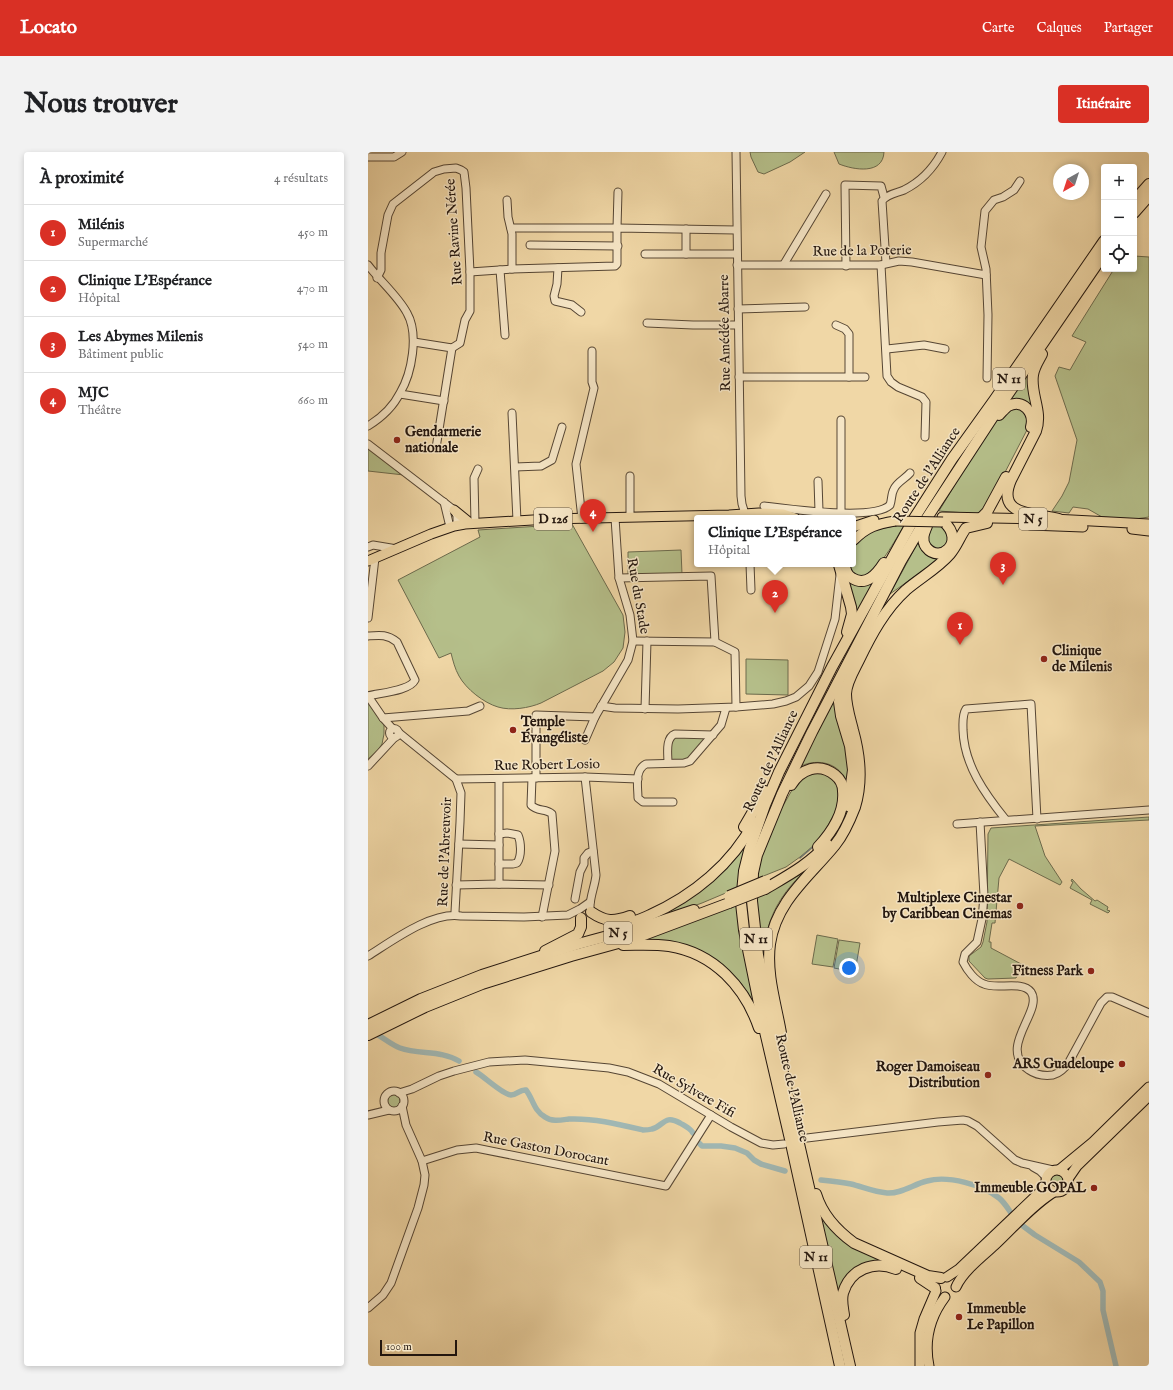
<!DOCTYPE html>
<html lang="fr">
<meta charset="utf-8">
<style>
body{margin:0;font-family:"IM FELL English",serif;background:#f2f2f2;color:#202124}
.controls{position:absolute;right:12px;top:12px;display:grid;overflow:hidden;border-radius:4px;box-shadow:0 2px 6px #0003}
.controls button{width:36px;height:36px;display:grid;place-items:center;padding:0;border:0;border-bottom:1px solid #e0e0e0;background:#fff;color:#202124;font:20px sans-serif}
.compass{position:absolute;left:685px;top:12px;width:36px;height:36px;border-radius:50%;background:#fff;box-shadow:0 2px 6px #0003;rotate:219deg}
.scale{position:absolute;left:12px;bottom:10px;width:77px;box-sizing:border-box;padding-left:4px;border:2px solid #23160e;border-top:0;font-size:11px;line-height:14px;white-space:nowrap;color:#23160e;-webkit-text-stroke:3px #f5e5c5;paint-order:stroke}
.you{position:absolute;left:481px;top:816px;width:14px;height:14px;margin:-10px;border:3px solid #fff;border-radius:50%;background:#1a73e8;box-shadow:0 0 0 6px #1a73e833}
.badge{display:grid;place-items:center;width:26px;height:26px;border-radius:50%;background:#d93025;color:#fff;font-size:13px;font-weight:700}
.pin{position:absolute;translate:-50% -33px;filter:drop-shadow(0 1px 2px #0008)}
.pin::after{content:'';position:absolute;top:21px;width:14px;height:12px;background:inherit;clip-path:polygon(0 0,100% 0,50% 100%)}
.popup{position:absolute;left:326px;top:363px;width:162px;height:52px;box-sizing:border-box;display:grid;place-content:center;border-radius:4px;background:#fff;filter:drop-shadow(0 1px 3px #0005);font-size:13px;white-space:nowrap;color:#757577}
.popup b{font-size:15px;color:#202124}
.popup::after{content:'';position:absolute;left:50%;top:100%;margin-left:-8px;border:8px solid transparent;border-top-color:#fff}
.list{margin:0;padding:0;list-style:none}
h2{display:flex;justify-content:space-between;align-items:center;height:52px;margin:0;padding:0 16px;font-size:17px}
h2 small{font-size:13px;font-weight:400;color:#757577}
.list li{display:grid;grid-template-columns:26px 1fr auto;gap:12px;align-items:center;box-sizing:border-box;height:56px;padding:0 16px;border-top:1px solid #e0e0e0}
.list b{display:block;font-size:15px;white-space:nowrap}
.list p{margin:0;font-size:13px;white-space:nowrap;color:#757577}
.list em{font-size:13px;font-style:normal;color:#757577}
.icon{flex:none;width:22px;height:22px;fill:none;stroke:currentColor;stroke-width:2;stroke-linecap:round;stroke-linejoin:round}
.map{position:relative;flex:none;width:781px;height:1214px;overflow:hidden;border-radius:4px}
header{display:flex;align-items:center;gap:24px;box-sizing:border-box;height:56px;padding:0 20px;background:#d93025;color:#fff}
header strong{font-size:19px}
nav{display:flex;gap:22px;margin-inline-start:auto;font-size:14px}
.intro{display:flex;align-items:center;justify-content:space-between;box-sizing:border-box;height:96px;padding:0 24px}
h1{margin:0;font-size:28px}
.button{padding:10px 18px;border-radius:4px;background:#d93025;color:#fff;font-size:14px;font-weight:700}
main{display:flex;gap:24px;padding:0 24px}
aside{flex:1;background:#fff;border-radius:4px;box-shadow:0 2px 6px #0003}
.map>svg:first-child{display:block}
.green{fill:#b5bf8a;stroke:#6c6a4c}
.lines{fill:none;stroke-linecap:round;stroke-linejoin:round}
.stream{stroke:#6e7771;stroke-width:1.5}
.canal{stroke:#a0b7b3;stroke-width:5.5}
.minor-casing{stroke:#564634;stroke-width:9}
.major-casing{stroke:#23160e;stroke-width:11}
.highway-casing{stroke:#23160e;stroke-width:12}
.minor{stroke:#f5e5c5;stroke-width:7}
.major{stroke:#f0d7a6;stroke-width:9}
.highway{stroke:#f0d7a6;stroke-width:10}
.major-bridge-casing{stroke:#23160e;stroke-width:11;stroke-linecap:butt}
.highway-bridge-casing{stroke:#23160e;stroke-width:12;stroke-linecap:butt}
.major-bridge{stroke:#f0d7a6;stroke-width:9}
.highway-bridge{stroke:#f0d7a6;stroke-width:10}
.poi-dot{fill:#8f2418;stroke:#f5e5c5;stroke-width:1.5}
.labels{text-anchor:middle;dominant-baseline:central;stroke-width:3;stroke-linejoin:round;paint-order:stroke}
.shield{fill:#f5e5c5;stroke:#625445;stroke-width:1}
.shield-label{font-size:13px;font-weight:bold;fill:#23160e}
.street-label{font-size:14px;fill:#23160e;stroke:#f5e5c5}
.poi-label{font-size:14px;font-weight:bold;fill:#23160e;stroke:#f5e5c5;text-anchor:end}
</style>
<header>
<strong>Locato</strong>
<nav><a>Carte</a><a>Calques</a><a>Partager</a></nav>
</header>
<div class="intro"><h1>Nous trouver</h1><a class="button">Itinéraire</a></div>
<main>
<aside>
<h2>À proximité<small>4 résultats</small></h2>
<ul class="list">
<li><span class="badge">1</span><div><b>Milénis</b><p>Supermarché</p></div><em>450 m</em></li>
<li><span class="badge">2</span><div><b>Clinique L'Espérance</b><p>Hôpital</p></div><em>470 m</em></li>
<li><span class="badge">3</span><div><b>Les Abymes Milenis</b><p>Bâtiment public</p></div><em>540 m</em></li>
<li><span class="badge">4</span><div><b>MJC</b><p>Théâtre</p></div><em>660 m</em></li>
</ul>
</aside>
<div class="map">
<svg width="781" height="1214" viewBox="0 0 781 1214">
<rect width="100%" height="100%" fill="#f0d7a6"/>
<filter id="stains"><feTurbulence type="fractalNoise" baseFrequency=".005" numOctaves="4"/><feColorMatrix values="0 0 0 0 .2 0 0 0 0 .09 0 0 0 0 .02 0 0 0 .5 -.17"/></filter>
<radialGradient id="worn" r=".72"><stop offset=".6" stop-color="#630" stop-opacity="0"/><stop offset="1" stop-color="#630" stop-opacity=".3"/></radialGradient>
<g class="green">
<path d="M 382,0 L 437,0 L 422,10 L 396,22 L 390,20 L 383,5 Z"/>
<path d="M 466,0 L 516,0 C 515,23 486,18 471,12 Z"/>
<path d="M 766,104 L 781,105 L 781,365 L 767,367 L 734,365 L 720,357 L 705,355 L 701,361 L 684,359 L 694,344 L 701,330 L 709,288 L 687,224 L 691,215 L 702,218 L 718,190 L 704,184 L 746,117 L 766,117 Z"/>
<path d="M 663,217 L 664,254 L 655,249 L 642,248 L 642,246 Z"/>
<path d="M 640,256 L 657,257 L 660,276 L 620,353 L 612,362 L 571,359 L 597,316 L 630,266 Z"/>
<path d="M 0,295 L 36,323 L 0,319 Z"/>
<path d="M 204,372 L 255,463 L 257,480 L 255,496 L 246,510 L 235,519 L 173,551 C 161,556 143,559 130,555 C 116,551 98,537 91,524 C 87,517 85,509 83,501 L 71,506 L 30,428 L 112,385 L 110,378 Z"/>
<path d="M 537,372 C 526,389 513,418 493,425 L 481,419 L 479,412 L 485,412 L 485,395 L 496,380 Z"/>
<path d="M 563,372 L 575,372 L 582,379 L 579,392 L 570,397 L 566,397 L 558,389 Z"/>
<path d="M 553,385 L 574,405 L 522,442 Z"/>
<path d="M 313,398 L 314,422 L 260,424 L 260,400 Z"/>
<path d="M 511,422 L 486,466 L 479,426 Z"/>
<path d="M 378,507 L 420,508 L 420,543 L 378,542 Z"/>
<path d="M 469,538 L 482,617 L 478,631 C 473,611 450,606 433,614 L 432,613 Z"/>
<path d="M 0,548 L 16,572 L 16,582 L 14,592 L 10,598 L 0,607 Z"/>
<path d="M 304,585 L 336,586 L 336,588 L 320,608 L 305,609 L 302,607 Z"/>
<path d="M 453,617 L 472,633 L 470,655 L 452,688 L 432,705 L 418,715 L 388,727 C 389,695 415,654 431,626 Z"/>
<path d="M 781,665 L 781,668 L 667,674 L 677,704 L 694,730 L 692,733 L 641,707 L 631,726 L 627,771 L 624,771 L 621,790 L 623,790 L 623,796 L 655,813 L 648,826 L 620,827 L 617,826 L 601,809 L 601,804 L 613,795 L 615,790 L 619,770 L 620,682 L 623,676 Z"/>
<path d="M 379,689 L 372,735 L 334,751 L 290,767 L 248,778 L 289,762 Z"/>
<path d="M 434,722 C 416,739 401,762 398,787 C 397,795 398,804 398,813 L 396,813 L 387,743 Z"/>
<path d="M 704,727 L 713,737 L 727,749 L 729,748 L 740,755 L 739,758 L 742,759 L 740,761 L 722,752 L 724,748 L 702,736 L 705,730 L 703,729 Z"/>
<path d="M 370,750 L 386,851 L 373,831 L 345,806 L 321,794 L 268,787 Z"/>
<path d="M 449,783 L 470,787 L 465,815 L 444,812 Z"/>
<path d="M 471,788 L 492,791 L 487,820 L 466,816 Z"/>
<circle cx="25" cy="949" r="7"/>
<circle cx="688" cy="1029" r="8"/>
<path d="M 451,1059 L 519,1110 L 498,1111 L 469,1145 Z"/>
</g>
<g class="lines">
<path class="stream" d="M 432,706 L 446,694"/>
<g class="canal">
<path d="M 10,883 C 17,887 24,893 32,896 C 51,903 73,898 91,909"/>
<path d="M 108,920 C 117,925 134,942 143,943 C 149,943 152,937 158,938 C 165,947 166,959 177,965 C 184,970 193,968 201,967 C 226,966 250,972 275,978 C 278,978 281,978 284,977 C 296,974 296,962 312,971 C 317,974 322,976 325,981"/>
<path d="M 330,990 L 334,994 L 353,994 L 367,996 L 379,1001 L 386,1008 L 393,1012 L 417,1019"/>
<path d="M 453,1028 C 463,1029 473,1030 483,1032 C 495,1035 506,1040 519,1041 C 533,1042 546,1032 559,1029 C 580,1023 615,1033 631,1046 C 636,1050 639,1055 643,1061"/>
<path d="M 655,1074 L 667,1083 L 711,1110 L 732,1130 L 735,1139 L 735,1158 L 748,1214"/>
</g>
<defs>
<g id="minor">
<path d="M 368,0 L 373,344 L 374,352 L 378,365"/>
<path d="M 0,5 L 26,5 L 34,0"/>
<path d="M 139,48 L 140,65 L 144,82 L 144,117"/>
<path d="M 143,76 L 249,76 L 250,40"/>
<path d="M 162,93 L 250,94"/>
<path d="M 277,102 L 369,102"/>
<path d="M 318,102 L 318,77"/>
<path d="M 518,111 L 514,49 C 519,42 529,41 536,38 C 554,29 565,17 574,0"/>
<path d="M 416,112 L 458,42"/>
<path d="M 0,113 C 12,129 30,144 39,161 C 51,182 44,221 32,241 C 25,255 13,266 0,274"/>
<path d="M 369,113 L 513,113 L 531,109 L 544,110 L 618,123"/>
<path d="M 513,113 L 519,224 L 523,230 L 530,235 L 554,245 L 558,250 L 557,285"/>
<path d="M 478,114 L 477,33 L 513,34 L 516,45"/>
<path d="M 190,116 L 189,132 L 186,144 L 187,149 L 204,153 L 213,160"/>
<path d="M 132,118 L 137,183"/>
<path d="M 102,120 L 144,117 L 247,114 L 249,112 L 249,76 L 368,78"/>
<path d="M 9,126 L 13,118 L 13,101 L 20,63 L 25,52 L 66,20 L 76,17 L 88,16 L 93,18 L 96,20 L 98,36 L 102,120 L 102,159 L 97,168 L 92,191 L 84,196"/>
<path d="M 370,157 L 437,155"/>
<path d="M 279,171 L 325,173 L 370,173"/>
<path d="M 468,173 L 477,177 L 481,182 L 481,225"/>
<path d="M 46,190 L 84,196 L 68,296"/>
<path d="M 519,197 L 556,193 L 577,197"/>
<path d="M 371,225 L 497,225"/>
<path d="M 619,226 L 620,163 L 618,117 L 613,95 L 617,59 L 626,48 L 635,45 L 646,38 L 652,29"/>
<path d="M 32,242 L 76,249"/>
<path d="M 144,261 L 149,369"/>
<path d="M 0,292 L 86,358 L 89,364 L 89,373"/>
<path d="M 147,315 L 173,314 L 184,308 L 194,275"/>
<path d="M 262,324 L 262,365"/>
<path d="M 450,329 L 451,359"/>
<path d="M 76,350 L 82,375"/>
<path d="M 396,354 C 420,357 506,369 522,353 C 524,348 523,342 526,337 C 529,330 537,327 542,321"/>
<path d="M 473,366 L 473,268"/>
<path d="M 214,367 L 208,312 L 226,236 L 224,230 L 224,199"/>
<path d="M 107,371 L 106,326 L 110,317"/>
<path d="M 0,395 L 5,393 L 29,397"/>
<path d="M 382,412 L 383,438"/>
<path d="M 251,426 L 343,424 L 347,490"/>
<path d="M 0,466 L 7,406"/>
<path d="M 0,484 C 12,483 19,482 29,490 L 47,528 C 42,539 11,541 0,544"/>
<path d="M 265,489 L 347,490 L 367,500 L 368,555"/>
<path d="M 0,544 L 15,566 L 25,577"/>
<path d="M 233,554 L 247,556 L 310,557 L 368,555 L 405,552 L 418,549 L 428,545 L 441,534 L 450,520 L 467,467 L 472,423"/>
<path d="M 277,557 L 279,489"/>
<path d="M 15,566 L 100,559 L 112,554"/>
<circle cx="26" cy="581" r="4.5"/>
<path d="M 30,580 L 88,627 L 93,641 L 92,670 L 87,760 L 88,763"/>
<path d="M 217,588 L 227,565 L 260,508 L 265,489 L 262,463 L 251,426 L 247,366"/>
<path d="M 300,611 C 300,602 297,586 307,582 L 345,583"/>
<path d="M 0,614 L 26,586"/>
<path d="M 217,625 L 228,723 C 227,734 222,744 222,755"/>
<path d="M 164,626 L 163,653 C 169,660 178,656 184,662 L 187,699 L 174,765"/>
<path d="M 168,626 L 168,563 L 227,565"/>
<path d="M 88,627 L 217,625 L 270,627"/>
<path d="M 131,627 L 131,732"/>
<path d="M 305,650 L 275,650 L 270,646 C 270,635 266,618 278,612 L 316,611 L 322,609 L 353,573 L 358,556"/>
<path d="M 638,668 C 617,642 596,613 595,578 C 595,571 594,563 598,557 L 663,552 L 669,667"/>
<path d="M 612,670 L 616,744 L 614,767 L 609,790 L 597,802 L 595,810 C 599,818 607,829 616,832 C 628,838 654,828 663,840 C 676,859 628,896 661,918 C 668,923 677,924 685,923 C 692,921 697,916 701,910 L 733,851 L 739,845 L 744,845 L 781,861"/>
<path d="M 589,672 L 781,658"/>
<path d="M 91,692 L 131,693"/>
<path d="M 131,712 L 145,712 L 149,711 C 154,704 153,690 150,683 L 139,681 L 131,682"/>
<path d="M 88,733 L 131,732 L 181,733"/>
<path d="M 207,747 L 212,720 L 216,712 L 216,706 L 220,701 L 225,699"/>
<path d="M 0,804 C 24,789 64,759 93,764 L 156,765 L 200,763 L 212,757 L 222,750"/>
<circle cx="26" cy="949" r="10"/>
<path d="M 31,941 L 44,937 L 71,924 L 86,919 L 121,910 L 157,908 L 241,916 L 260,920 L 291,932 L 363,975 L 393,991 L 405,993 L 416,992"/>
<path d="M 0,963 L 21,958"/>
<path d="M 439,986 L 570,970 L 595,968 L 600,969 L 609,974 L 647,1008 L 654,1011 L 685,1018"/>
<path d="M 54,1009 L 89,998 L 108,996 L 298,1034 L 343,963"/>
<path d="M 665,1015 L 672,1019 L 678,1025"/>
<path d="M 0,1156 L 15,1143 L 23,1131 L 50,1056 L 56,1033 L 57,1023 L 54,1009 L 38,973 L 34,954"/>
</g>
<g id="major">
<path d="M 86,358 L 102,371"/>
<path d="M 574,365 L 672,367"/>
<path d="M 685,367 L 781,372"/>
<path d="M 662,373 L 715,375"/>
<path d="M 485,375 L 506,368"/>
<path d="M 764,377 L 781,379"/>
<path d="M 486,388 C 499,375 509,372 527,369"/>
<path d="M 0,409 L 63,382 L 86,374 L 97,372 L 181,367 L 361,363 L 391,361 L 415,362 L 427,366"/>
<circle cx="689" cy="1029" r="11"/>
<path d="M 691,1018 L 725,990 L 781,935"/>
<path d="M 700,1027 L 709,1014 L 781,944"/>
<path d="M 579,1125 L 591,1117 L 674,1038 L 678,1032"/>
<path d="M 588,1135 C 595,1119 616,1103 628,1092 C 647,1074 665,1053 686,1040"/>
<path d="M 552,1214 L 552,1181 L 556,1167 L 568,1139"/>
<path d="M 561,1214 C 556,1189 562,1165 577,1145"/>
</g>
<g id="highway">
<path d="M 766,49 L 781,32"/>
<path d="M 766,61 L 781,44"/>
<path d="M 674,202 C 671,208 666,215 665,223 C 662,242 675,259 668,279 L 643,328 C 627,365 668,361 691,367"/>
<path d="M 631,263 C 634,260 637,256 640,254 C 655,246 667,261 663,275"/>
<path d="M 613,366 L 619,360 L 638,325"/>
<path d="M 559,374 C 556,381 553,388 558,395 C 572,413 598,390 576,370"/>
<path d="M 477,412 C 477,418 479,423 484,426 C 498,435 509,422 516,411"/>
<path d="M 471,413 L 483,455 L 484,462 L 479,480"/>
<path d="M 474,534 L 471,550 L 473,564 L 482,594 L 485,618 L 480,654"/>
<path d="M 423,633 C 433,617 451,610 467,623 C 472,627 475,633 475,639 C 477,660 463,681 450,695"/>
<path d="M 376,675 L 397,639"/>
<path d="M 397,737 C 419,724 442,712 459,692"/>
<path d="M 223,760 C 238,770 245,770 262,764"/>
<path d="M 250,775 C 261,771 272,768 282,763 C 325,744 364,712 386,670"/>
<path d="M 255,793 C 271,793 286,792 301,794 C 346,801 377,835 391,876"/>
<path d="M 177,799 L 210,782 L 213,775 L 213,766"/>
<path d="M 0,873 L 53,847 L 114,823 L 210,792 L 284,772 L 326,758"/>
<path d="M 413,881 C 408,852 398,822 402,792 C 408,749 442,724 467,693 C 476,682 482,668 487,655 C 495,629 492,603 485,578 C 482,566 478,554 478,542 C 478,531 486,518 491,508 C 503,483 517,457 538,438 C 552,426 570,416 582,402 C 589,394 592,384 598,376 L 619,371"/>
<path d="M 0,883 L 57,855 L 114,832 L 203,804 L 265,787 L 361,751"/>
<path d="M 448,1042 C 454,1062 468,1078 486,1091 L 560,1124 L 573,1126"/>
<path d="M 552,1126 L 567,1136"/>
<path d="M 476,1163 C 475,1156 473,1149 475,1141 C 482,1117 506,1108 528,1117"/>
<path d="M 472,1214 L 422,987 L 395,871 L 376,778 L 373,751 L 376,719 L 381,699 L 397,653 L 411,620 L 464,515 L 547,365 L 584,307 L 627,247 L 736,89"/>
<path d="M 482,1214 L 418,935 L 390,803 L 384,749 L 385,721 L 389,703 L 414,642 L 444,580 L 533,409 L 553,375 L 634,251 L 736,102"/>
</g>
</defs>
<use href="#minor" class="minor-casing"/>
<use href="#major" class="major-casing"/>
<use href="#highway" class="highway-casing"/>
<use href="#minor" class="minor"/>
<use href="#major" class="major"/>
<use href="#highway" class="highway"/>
<defs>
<path id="major-bridge" d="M 527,369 L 575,370"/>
<g id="highway-bridge">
<path d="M 361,744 L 397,729"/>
<path d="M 361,751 L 397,737"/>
</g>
</defs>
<use href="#major-bridge" class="major-bridge-casing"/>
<use href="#highway-bridge" class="highway-bridge-casing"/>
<use href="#major-bridge" class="major-bridge"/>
<use href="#highway-bridge" class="highway-bridge"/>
</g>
<g class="poi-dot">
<circle cx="29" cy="288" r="4"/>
<circle cx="676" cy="507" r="4"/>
<circle cx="145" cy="578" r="4"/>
<circle cx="652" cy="754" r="4"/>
<circle cx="723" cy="819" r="4"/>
<circle cx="754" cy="912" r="4"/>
<circle cx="620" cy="923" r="4"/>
<circle cx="726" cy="1036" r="4"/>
<circle cx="591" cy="1165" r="4"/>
</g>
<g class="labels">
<g class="shield">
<rect x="625" y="216" width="32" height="22" rx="3"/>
<rect x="166" y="356" width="38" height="22" rx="3"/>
<rect x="651" y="356" width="28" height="22" rx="3"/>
<rect x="236" y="770" width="28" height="22" rx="3"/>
<rect x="372" y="776" width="32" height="22" rx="3"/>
<rect x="432" y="1094" width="32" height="22" rx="3"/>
</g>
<g class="shield-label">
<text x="641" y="227">N 11</text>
<text x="185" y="367">D 126</text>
<text x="665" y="367">N 5</text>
<text x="250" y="781">N 5</text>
<text x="388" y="787">N 11</text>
<text x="448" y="1105">N 11</text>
</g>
<g class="street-label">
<text transform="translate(86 80) rotate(-94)">Rue Ravine Nérée</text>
<text transform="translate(494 99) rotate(-1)">Rue de la Poterie</text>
<text transform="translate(357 181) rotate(-91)">Rue Amédée Abarre</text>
<text transform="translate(559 323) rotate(-57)">Route de l'Alliance</text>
<text transform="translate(270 444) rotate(80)">Rue du Stade</text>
<text transform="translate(403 609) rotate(-65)">Route de l'Alliance</text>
<text transform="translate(179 613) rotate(-1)">Rue Robert Losio</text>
<text transform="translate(77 700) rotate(-88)">Rue de l'Abreuvoir</text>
<text transform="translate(424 936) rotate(77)">Route de l'Alliance</text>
<text transform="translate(326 939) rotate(30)">Rue Sylvere Fifi</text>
<text transform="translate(178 997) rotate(11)">Rue Gaston Dorocant</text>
</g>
<g class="poi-label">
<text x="37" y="280" text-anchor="start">Gendarmerie<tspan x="37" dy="16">nationale</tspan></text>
<text x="684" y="499" text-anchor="start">Clinique<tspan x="684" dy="16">de Milenis</tspan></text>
<text x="153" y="570" text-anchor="start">Temple<tspan x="153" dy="16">Évangéliste</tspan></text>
<text x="644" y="746">Multiplexe Cinestar<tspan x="644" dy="16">by Caribbean Cinemas</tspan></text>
<text x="715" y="819">Fitness Park</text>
<text x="746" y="912">ARS Guadeloupe</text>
<text x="612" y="915">Roger Damoiseau<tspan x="612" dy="16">Distribution</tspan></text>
<text x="718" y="1036">Immeuble GOPAL</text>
<text x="599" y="1157" text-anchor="start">Immeuble<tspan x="599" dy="16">Le Papillon</tspan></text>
</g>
</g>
<rect width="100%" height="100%" filter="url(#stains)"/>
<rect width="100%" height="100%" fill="url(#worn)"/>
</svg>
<div class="controls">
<button>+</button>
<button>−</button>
<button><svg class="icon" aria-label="locate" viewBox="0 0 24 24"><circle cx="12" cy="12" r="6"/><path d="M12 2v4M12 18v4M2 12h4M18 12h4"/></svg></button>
</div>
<svg class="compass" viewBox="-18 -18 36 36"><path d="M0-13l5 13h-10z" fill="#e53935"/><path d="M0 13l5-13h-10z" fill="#757577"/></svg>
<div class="scale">100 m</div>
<div class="you"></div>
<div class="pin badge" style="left:592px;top:493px">1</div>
<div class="pin badge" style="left:407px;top:461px">2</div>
<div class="popup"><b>Clinique L'Espérance</b>Hôpital</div>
<div class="pin badge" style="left:635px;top:433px">3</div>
<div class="pin badge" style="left:225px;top:380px">4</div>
</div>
</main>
